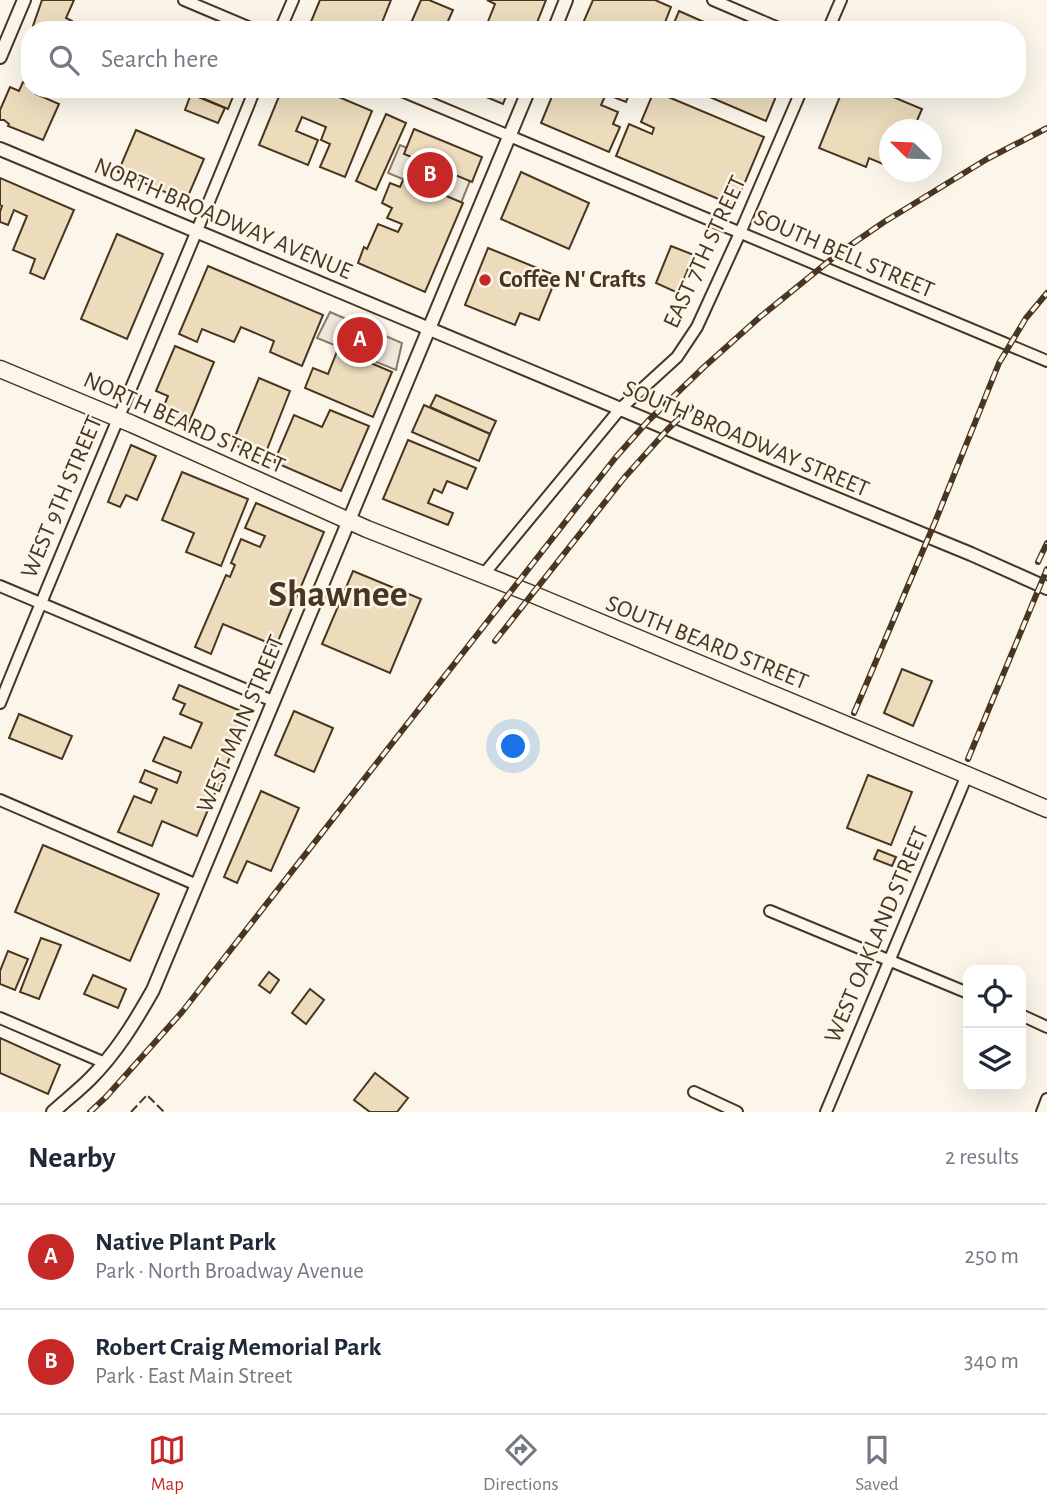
<!DOCTYPE html>
<meta charset="utf-8">
<style>
body{margin:0;font-family:"Alegreya Sans",sans-serif;background:#f6f6f7;color:#1f2937}
.controls{position:absolute;right:21px;bottom:21px;display:grid;overflow:hidden;border-radius:14px;box-shadow:0 7px 28px #0002}
.controls button{width:63px;height:63px;display:grid;place-items:center;padding:0;border:0;border-bottom:2px solid #e0e1e3;background:#fff;color:#1f2937;font:35px sans-serif}
.compass{position:absolute;left:879px;top:119px;width:63px;height:63px;border-radius:50%;background:#fff;box-shadow:0 7px 28px #0002;rotate:293deg}
.you{position:absolute;left:514px;top:747px;width:24px;height:24px;margin:-18px;border:5px solid #fff;border-radius:50%;background:#1a73e8;box-shadow:0 0 0 10px #1a73e833}
.badge{display:grid;place-items:center;width:46px;height:46px;border-radius:50%;background:#c62828;color:#fff;font-size:23px;font-weight:700}
.pin{position:absolute;translate:-50% -50%;border:4px solid #fff;box-shadow:0 2px 7px #0006}
.list{margin:0;padding:0;list-style:none}
h2{display:flex;justify-content:space-between;align-items:center;height:91px;margin:0;padding:0 28px;font-size:30px}
h2 small{font-size:23px;font-weight:400;color:#747a83}
.list li{display:grid;grid-template-columns:46px 1fr auto;gap:21px;align-items:center;box-sizing:border-box;height:105px;padding:0 28px;border-top:2px solid #e0e1e3}
.list b{display:block;font-size:26px;white-space:nowrap}
.list p{margin:0;font-size:23px;white-space:nowrap;color:#747a83}
.list em{font-size:23px;font-style:normal;color:#747a83}
.icon{flex:none;width:38px;height:38px;fill:none;stroke:currentColor;stroke-width:2;stroke-linecap:round;stroke-linejoin:round}
.map{position:relative;flex:none;width:1047px;height:1112px;overflow:hidden}
.search{position:absolute;background:#fff;box-shadow:0 7px 28px #0002;left:21px;right:21px;top:21px;height:77px;display:flex;align-items:center;gap:18px;box-sizing:border-box;padding:0 24px;border-radius:28px;color:#747a83;font-size:26px}
.sheet{height:301px;background:#fff}
nav{display:flex;justify-content:space-around;align-items:center;box-sizing:border-box;height:98px;border-top:2px solid #e0e1e3;background:#fff;font-size:19px;color:#747a83}
nav a{display:grid;justify-items:center;gap:4px}
nav .on{color:#c62828}
.map>svg:first-child{display:block}
.green{fill:#ede6d9;stroke:#887966;stroke-width:2}
.building{fill:#ecdcbc;stroke:#4a3520;stroke-width:2}
.lines{fill:none;stroke-linecap:round;stroke-linejoin:round}
.minor-casing{stroke:#4a3520;stroke-width:14}
.tertiary-casing{stroke:#4a3520;stroke-width:16}
.primary-casing{stroke:#4a3520;stroke-width:19}
.minor{stroke:#fbf6e9;stroke-width:10}
.tertiary{stroke:#fbf6e9;stroke-width:12}
.primary{stroke:#fbf6e9;stroke-width:16}
.rail-casing{stroke:#4a3520;stroke-width:6}
.rail{stroke:#fbf6e9;stroke-width:3.5;stroke-dasharray:10;stroke-linecap:butt}
.fence{stroke:#4a3520;stroke-width:2;stroke-dasharray:9 3.5;stroke-linecap:butt}
.poi-dot{fill:#c62828;stroke:#fbf6e9;stroke-width:2.5}
.labels{text-anchor:middle;dominant-baseline:central;stroke-width:5;stroke-linejoin:round;paint-order:stroke}
.street-label{font-size:24px;fill:#4a3520;stroke:#fbf6e9}
.poi-label{font-size:24px;font-weight:bold;fill:#4a3520;stroke:#fbf6e9;text-anchor:start}
.town-label{font-size:38px;font-weight:bold;fill:#4a3520;stroke:#fbf6e9}
</style>
<div class="map">
<svg width="1047" height="1112" viewBox="0 0 1047 1112">
<rect width="100%" height="100%" fill="#fbf6e9"/>
<g class="green">
<path d="M 400,145 L 472,176 L 461,203 L 388,173 Z"/>
<path d="M 330,312 L 402,343 L 396,370 L 317,338 Z"/>
</g>
<g class="building">
<path d="M 42,0 L 74,0 L 66,18 L 72,21 L 69,29 L 64,27 L 62,30 L 51,27 L 50,30 L 43,30 L 33,26 Z"/>
<path d="M 320,0 L 391,0 L 379,30 L 324,30 L 310,24 Z"/>
<path d="M 421,0 L 429,0 L 453,10 L 444,30 L 408,30 Z"/>
<path d="M 487,0 L 546,0 L 534,30 L 485,29 L 495,4 Z"/>
<path d="M 593,0 L 655,0 L 671,7 L 662,30 L 580,30 Z"/>
<path d="M 679,11 L 722,30 L 671,30 Z"/>
<path d="M 23,82 L 30,85 L 30,89 L 38,89 L 36,94 L 59,104 L 43,140 L 8,126 L 9,124 L 4,120 L 0,120 L 0,110 L 10,87 L 19,91 Z"/>
<path d="M 206,89 L 236,89 L 228,109 L 202,98 Z"/>
<path d="M 282,89 L 320,89 L 372,111 L 345,177 L 320,167 L 330,144 L 321,140 L 326,127 L 302,117 L 296,131 L 318,140 L 308,165 L 259,145 Z"/>
<path d="M 467,89 L 509,89 L 503,104 Z"/>
<path d="M 555,89 L 631,89 L 626,102 L 606,94 L 601,105 L 618,112 L 613,124 L 620,127 L 609,152 L 541,123 Z"/>
<path d="M 691,89 L 779,89 L 766,121 Z"/>
<path d="M 843,89 L 874,89 L 922,109 L 913,130 L 890,130 L 890,167 L 869,158 L 866,167 L 819,148 Z"/>
<path d="M 654,91 L 764,137 L 735,206 L 616,156 L 629,124 L 652,134 L 654,128 L 641,122 Z"/>
<path d="M 191,94 L 225,108 L 218,123 L 185,110 Z"/>
<path d="M 386,114 L 406,123 L 376,190 L 356,181 Z"/>
<path d="M 414,129 L 482,157 L 472,182 L 404,154 Z"/>
<path d="M 136,130 L 204,159 L 186,201 L 118,172 Z"/>
<path d="M 521,172 L 589,203 L 569,249 L 501,219 Z"/>
<path d="M 0,178 L 74,210 L 44,279 L 30,273 L 35,259 L 13,250 L 27,216 L 14,210 L 8,225 L 0,222 L 0,212 L 2,206 L 0,205 Z"/>
<path d="M 404,178 L 463,203 L 425,292 L 358,263 L 364,247 L 367,249 L 378,224 L 398,232 L 402,224 L 387,218 L 392,208 L 382,203 L 390,183 L 400,187 Z"/>
<path d="M 117,234 L 163,254 L 127,339 L 81,319 Z"/>
<path d="M 671,246 L 694,255 L 678,293 L 656,283 Z"/>
<path d="M 488,248 L 557,276 L 539,320 L 520,313 L 515,325 L 465,305 Z"/>
<path d="M 208,266 L 323,315 L 302,366 L 270,352 L 274,341 L 241,327 L 234,342 L 202,329 L 197,342 L 179,334 Z"/>
<path d="M 175,346 L 214,362 L 188,425 L 161,413 L 168,396 L 156,391 Z"/>
<path d="M 338,349 L 392,372 L 373,417 L 305,388 L 313,368 L 328,374 Z"/>
<path d="M 259,378 L 290,391 L 264,457 L 232,444 Z"/>
<path d="M 436,395 L 496,421 L 490,434 L 430,407 Z"/>
<path d="M 424,405 L 490,434 L 479,461 L 412,432 Z"/>
<path d="M 330,410 L 369,426 L 341,491 L 274,462 L 294,415 L 322,427 Z"/>
<path d="M 408,440 L 476,468 L 467,489 L 447,481 L 442,493 L 434,489 L 428,503 L 453,513 L 448,525 L 383,499 Z"/>
<path d="M 131,445 L 156,456 L 137,500 L 126,495 L 120,507 L 108,502 Z"/>
<path d="M 182,472 L 248,499 L 221,566 L 186,552 L 194,533 L 162,520 Z"/>
<path d="M 256,503 L 324,532 L 276,646 L 223,624 L 211,654 L 195,647 L 226,575 L 230,577 L 235,565 L 231,563 L 241,539 L 260,547 L 265,536 L 245,528 Z"/>
<path d="M 353,571 L 421,599 L 390,673 L 322,644 Z"/>
<path d="M 902,669 L 932,681 L 913,726 L 884,713 Z"/>
<path d="M 179,685 L 248,714 L 197,836 L 162,821 L 152,846 L 118,832 L 134,796 L 151,803 L 157,789 L 140,782 L 145,770 L 177,783 L 181,772 L 153,761 L 164,737 L 191,748 L 202,723 L 180,714 L 185,704 L 173,699 Z"/>
<path d="M 294,711 L 333,728 L 314,772 L 275,755 Z"/>
<path d="M 19,714 L 72,736 L 62,759 L 9,738 Z"/>
<path d="M 868,775 L 912,792 L 891,845 L 847,828 Z"/>
<path d="M 261,791 L 299,808 L 271,871 L 247,861 L 237,883 L 224,877 Z"/>
<path d="M 43,845 L 159,894 L 130,961 L 15,912 Z"/>
<path d="M 878,850 L 896,857 L 892,866 L 874,859 Z"/>
<path d="M 41,938 L 61,945 L 39,999 L 20,992 Z"/>
<path d="M 8,951 L 28,959 L 15,990 L 0,984 L 0,971 Z"/>
<path d="M 269,972 L 279,980 L 270,993 L 259,985 Z"/>
<path d="M 93,975 L 126,989 L 118,1008 L 84,994 Z"/>
<path d="M 310,989 L 324,1000 L 306,1024 L 292,1013 Z"/>
<path d="M 0,1038 L 60,1065 L 48,1094 L 0,1073 Z"/>
<path d="M 375,1073 L 408,1098 L 397,1112 L 370,1112 L 354,1100 Z"/>
</g>
<g class="lines">
<defs>
<g id="minor">
<path d="M 184,0 L 255,30"/>
<path d="M 713,0 L 783,30"/>
<path d="M 280,30 L 293,0"/>
<path d="M 828,30 L 841,0"/>
<path d="M 397,89 L 1047,361"/>
<path d="M 927,89 L 933,91"/>
<path d="M 483,575 L 620,409 L 677,357 L 697,327 L 740,233 L 802,89"/>
<path d="M 0,586 L 273,701"/>
<path d="M 0,703 C 83,498 172,295 255,89"/>
<path d="M 0,800 L 197,885"/>
<path d="M 770,911 L 968,993"/>
<path d="M 1021,1015 L 1047,1027"/>
<path d="M 0,1018 L 105,1063"/>
<path d="M 694,1092 L 737,1112"/>
<path d="M 826,1112 L 967,775"/>
<path d="M 1042,1112 L 1047,1099"/>
</g>
<g id="tertiary">
<path d="M 554,30 L 566,0"/>
<path d="M 0,57 L 24,0"/>
<path d="M 0,149 L 759,467 L 971,554 L 1047,588"/>
<path d="M 53,1112 C 65,1101 78,1091 90,1079 C 116,1053 135,1022 153,990 L 529,89"/>
</g>
<path id="primary" d="M 0,369 L 132,424 L 367,529 L 532,594 L 967,775 L 1047,809"/>
</defs>
<use href="#minor" class="minor-casing"/>
<use href="#tertiary" class="tertiary-casing"/>
<use href="#primary" class="primary-casing"/>
<use href="#minor" class="minor"/>
<use href="#tertiary" class="tertiary"/>
<use href="#primary" class="primary"/>
<defs>
<g id="rail">
<path d="M 1038,562 L 1047,543"/>
<path d="M 495,641 L 624,478 L 668,429 L 691,407"/>
<path d="M 854,713 L 935,522 L 999,363 L 1026,318 L 1047,293"/>
<path d="M 968,759 L 1047,569"/>
<path d="M 90,1112 L 106,1097 L 182,1012 L 616,457 L 648,421 L 704,367 L 760,317 L 839,253 L 884,222 L 987,159 L 1047,128"/>
</g>
</defs>
<use href="#rail" class="rail-casing"/>
<use href="#rail" class="rail"/>
<path class="fence" d="M 131,1112 L 147,1095 L 164,1112"/>
</g>
<circle class="poi-dot" cx="485" cy="280" r="7"/>
<g class="labels">
<g class="street-label">
<text transform="translate(223 219) rotate(23)">NORTH BROADWAY AVENUE</text>
<text transform="translate(705 252) rotate(-65)">EAST 7TH STREET</text>
<text transform="translate(844 254) rotate(23)">SOUTH BELL STREET</text>
<text transform="translate(184 423) rotate(24)">NORTH BEARD STREET</text>
<text transform="translate(746 439) rotate(23)">SOUTH BROADWAY STREET</text>
<text transform="translate(62 497) rotate(-67)">WEST 9TH STREET</text>
<text transform="translate(707 643) rotate(22)">SOUTH BEARD STREET</text>
<text transform="translate(241 724) rotate(-67)">WEST MAIN STREET</text>
<text transform="translate(877 935) rotate(-67)">WEST OAKLAND STREET</text>
</g>
<g class="poi-label">
<text x="499" y="280">Coffee N' Crafts</text>
</g>
<g class="town-label">
<text x="338" y="595">Shawnee</text>
</g>
</g>
</svg>
<div class="controls">
<button><svg class="icon" aria-label="locate" viewBox="0 0 24 24"><circle cx="12" cy="12" r="6"/><path d="M12 2v4M12 18v4M2 12h4M18 12h4"/></svg></button>
<button><svg class="icon" aria-label="layers" viewBox="0 0 24 24"><path d="M12 4l9 5-9 5-9-5zM3 14l9 5 9-5"/></svg></button>
</div>
<svg class="compass" viewBox="-18 -18 36 36"><path d="M0-13l5 13h-10z" fill="#e53935"/><path d="M0 13l5-13h-10z" fill="#747a83"/></svg>
<div class="you"></div>
<div class="pin badge" style="left:360px;top:340px">A</div>
<div class="pin badge" style="left:430px;top:175px">B</div>
<div class="search"><svg class="icon" aria-label="search" viewBox="0 0 24 24"><circle cx="10" cy="10" r="6"/><path d="M15 15l6 6"/></svg>Search here</div>
</div>
<section class="sheet">
<h2>Nearby<small>2 results</small></h2>
<ul class="list">
<li><span class="badge">A</span><div><b>Native Plant Park</b><p>Park · North Broadway Avenue</p></div><em>250 m</em></li>
<li><span class="badge">B</span><div><b>Robert Craig Memorial Park</b><p>Park · East Main Street</p></div><em>340 m</em></li>
</ul>
</section>
<nav>
<a class="on"><svg class="icon" aria-label="map" viewBox="0 0 24 24"><path d="M3 6l6-2 6 2 6-2v14l-6 2-6-2-6 2zM9 4v14M15 6v14"/></svg>Map</a>
<a><svg class="icon" aria-label="directions" viewBox="0 0 24 24"><path d="M12 3l9 9-9 9-9-9zM9 14v-3h6M13 9l2 2-2 2"/></svg>Directions</a>
<a><svg class="icon" aria-label="saved" viewBox="0 0 24 24"><path d="M7 4h10v16l-5-4-5 4z"/></svg>Saved</a>
</nav>
